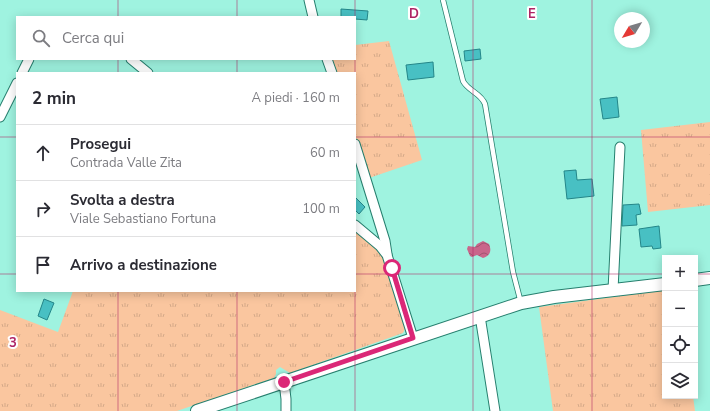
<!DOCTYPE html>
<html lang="it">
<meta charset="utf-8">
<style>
body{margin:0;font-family:"Nunito Sans",sans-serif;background:#f7f7f7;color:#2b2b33}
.controls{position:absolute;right:12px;bottom:12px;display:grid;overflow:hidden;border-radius:0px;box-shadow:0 2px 10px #0003}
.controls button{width:36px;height:36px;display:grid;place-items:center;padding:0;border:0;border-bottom:1px solid #e1e1e2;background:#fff;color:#2b2b33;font:20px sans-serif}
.compass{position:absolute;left:614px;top:12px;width:36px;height:36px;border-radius:50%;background:#fff;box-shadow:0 2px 10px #0003;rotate:232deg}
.stop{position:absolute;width:12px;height:12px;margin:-9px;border:3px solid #db2777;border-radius:50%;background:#fff}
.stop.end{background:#db2777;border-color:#fff;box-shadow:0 1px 4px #0008}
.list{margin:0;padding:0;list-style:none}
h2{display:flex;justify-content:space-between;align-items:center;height:52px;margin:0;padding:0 16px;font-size:17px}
h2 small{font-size:13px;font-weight:400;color:#7c7c81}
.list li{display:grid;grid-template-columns:26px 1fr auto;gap:12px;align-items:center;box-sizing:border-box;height:56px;padding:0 16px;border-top:1px solid #e1e1e2}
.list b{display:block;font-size:15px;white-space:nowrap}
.list p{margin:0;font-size:13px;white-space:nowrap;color:#7c7c81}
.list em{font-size:13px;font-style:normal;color:#7c7c81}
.icon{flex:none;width:22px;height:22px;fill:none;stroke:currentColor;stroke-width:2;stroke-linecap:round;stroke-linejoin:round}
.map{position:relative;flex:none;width:710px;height:411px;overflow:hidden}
.search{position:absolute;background:#fff;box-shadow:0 2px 10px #0003;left:16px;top:16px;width:340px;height:44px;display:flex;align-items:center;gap:10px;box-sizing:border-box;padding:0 14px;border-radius:0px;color:#7c7c81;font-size:15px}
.panel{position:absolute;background:#fff;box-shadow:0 2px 10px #0003;left:16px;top:72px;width:340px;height:220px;border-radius:0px}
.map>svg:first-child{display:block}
.grass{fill:url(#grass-tufts)}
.water{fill:url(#water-waves)}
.building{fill:#48c0c3;stroke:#248689}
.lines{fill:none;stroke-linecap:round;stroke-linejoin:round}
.service-casing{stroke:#267f6e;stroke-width:6}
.minor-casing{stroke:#267f6e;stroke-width:11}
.tertiary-casing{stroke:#267f6e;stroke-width:14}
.service{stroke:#fff;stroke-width:4.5}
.minor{stroke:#fff;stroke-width:9}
.tertiary{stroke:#fff;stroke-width:12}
.route{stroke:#db2777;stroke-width:5}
.grid{fill:none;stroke:#ae2465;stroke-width:1;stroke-opacity:0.55}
.grid-label{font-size:13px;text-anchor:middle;font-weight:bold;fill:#ae2465;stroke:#fff;stroke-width:4;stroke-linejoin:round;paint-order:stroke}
</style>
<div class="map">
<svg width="710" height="411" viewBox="0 0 710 411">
<defs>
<pattern id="grass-tufts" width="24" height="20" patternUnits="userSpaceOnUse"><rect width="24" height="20" fill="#fac69f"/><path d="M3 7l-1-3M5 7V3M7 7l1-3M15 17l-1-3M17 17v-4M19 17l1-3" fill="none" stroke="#d4a988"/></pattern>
<pattern id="water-waves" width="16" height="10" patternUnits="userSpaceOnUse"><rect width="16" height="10" fill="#c9668b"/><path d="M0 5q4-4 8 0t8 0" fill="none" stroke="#a15370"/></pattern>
</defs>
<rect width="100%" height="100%" fill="#9ff3e0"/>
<g class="grass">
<path d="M 389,41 L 422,160 L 369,178 L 355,135 L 355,73 L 335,73 L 330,59 L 355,59 L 355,45 Z"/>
<path d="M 710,122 L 710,205 L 648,212 L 641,130 Z"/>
<path d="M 355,228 L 384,256 L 405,329 L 403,333 L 290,373 L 280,367 L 276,370 L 276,374 L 274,378 L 177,411 L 0,411 L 0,310 L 58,332 L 73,291 L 355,291 Z"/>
<path d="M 665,290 L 665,396 L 693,396 L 695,411 L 553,411 L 539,307 Z"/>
</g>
<path class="water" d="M 483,241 L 489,244 C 492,251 490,256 483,258 L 477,255 L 472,257 L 470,256 L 467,249 L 468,246 L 475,247 L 477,244 Z"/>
<g class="building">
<path d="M 341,9 L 368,11 L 367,20 L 355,19 L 355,17 L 341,17 Z"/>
<path d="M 480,49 L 481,59 L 465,61 L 464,51 Z"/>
<path d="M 433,62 L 434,77 L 408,80 L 406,65 Z"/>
<path d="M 617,97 L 619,117 L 603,119 L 600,99 Z"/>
<path d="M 576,170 L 577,180 L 592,179 L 594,196 L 567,199 L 564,171 Z"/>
<path d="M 355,197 L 365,207 L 359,214 L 355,210 Z"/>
<path d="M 639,204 L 641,214 L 636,215 L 637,225 L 622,226 L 623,205 Z"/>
<path d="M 659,226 L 661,248 L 653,249 L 652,246 L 641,247 L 639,229 Z"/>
<path d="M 44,299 L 54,303 L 47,320 L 38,316 Z"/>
</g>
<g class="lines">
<defs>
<path id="service" d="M 443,0 L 463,81 C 468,91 481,93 485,104 L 513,272 L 521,303"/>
<g id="minor">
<path d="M 309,0 L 313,17"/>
<path d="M 131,59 L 148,73"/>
<path d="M 327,59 L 332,73"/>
<path d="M 22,73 L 29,59"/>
<path d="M 0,117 L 17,83"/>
<path d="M 355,144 L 385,241 L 387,254"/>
<path d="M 355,225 L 380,246 L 387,255 L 413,338"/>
<path d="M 613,290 L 620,147"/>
<path d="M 480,316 L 495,411"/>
<path d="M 284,382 L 286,399 L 286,411"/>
</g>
<g id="tertiary">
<path d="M 695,280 L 710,278"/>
<path d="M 197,411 L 521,303 L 554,297 L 665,284"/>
</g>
</defs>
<use href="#service" class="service-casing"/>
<use href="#minor" class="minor-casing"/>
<use href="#tertiary" class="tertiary-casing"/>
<use href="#service" class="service"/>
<use href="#minor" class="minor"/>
<use href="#tertiary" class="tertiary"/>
</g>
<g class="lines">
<path class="route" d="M 284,382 L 413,338 L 392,268"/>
</g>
<path class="grid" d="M 118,0 L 118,17M 237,0 L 237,17M 355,0 L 355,17M 473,0 L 473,411M 592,0 L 592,411M 355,17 L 355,59M 118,59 L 118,73M 237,59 L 237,73M 355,59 L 355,73M 355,73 L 355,291M 0,137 L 17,137M 355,137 L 710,137M 0,274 L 17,274M 355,274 L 665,274M 695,274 L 710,274M 118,291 L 118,411M 237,291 L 237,411M 355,291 L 355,411"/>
<g class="grid-label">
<text x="414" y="18">D</text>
<text x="532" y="18">E</text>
<text x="13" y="347">3</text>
</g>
</svg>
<div class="controls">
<button>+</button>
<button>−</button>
<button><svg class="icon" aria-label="locate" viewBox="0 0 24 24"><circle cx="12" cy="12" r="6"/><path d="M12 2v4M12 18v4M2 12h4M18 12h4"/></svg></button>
<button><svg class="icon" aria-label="layers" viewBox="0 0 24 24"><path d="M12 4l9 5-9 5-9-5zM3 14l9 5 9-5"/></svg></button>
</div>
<svg class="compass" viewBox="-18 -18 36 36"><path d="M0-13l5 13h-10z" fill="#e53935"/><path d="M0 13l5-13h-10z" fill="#7c7c81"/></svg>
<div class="stop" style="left:392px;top:268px"></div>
<div class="stop end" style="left:284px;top:382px"></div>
<div class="search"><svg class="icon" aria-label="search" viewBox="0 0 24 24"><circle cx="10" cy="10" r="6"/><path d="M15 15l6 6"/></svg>Cerca qui</div>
<section class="panel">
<h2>2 min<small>A piedi · 160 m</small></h2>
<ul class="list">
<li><svg class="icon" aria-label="ahead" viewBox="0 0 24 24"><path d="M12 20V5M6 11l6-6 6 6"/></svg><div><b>Prosegui</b><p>Contrada Valle Zita</p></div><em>60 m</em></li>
<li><svg class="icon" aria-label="right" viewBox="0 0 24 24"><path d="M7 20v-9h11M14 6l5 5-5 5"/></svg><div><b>Svolta a destra</b><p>Viale Sebastiano Fortuna</p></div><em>100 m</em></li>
<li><svg class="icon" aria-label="arrive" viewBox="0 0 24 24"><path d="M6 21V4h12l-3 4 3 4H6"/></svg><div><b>Arrivo a destinazione</b></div></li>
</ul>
</section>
</div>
